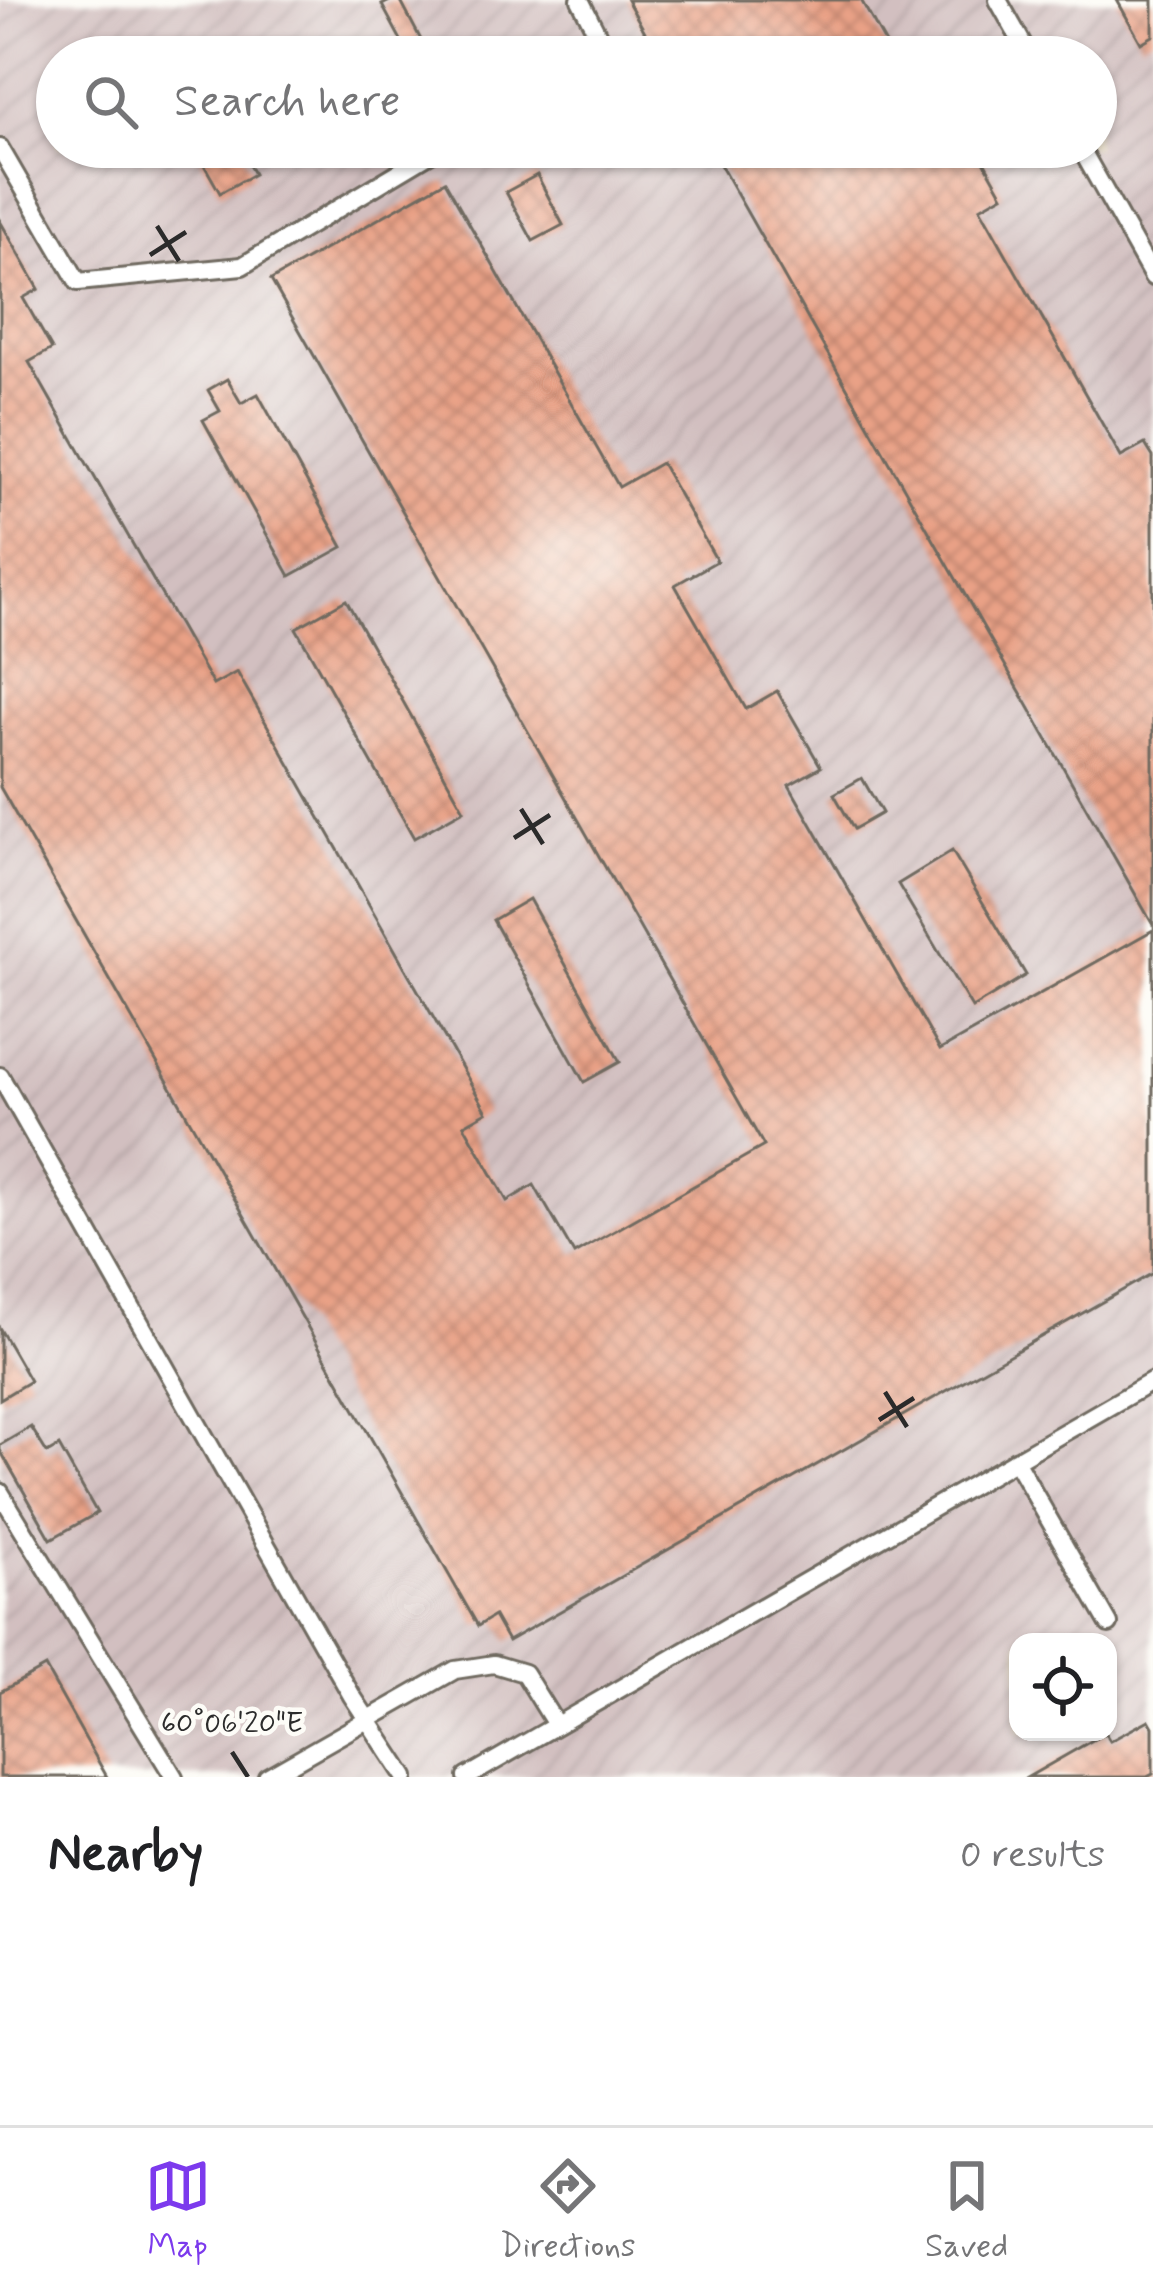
<!DOCTYPE html>
<meta charset="utf-8">
<style>
body{margin:0;font-family:Mynerve,sans-serif;background:#f2f2f2;color:#202124}
.controls{position:absolute;right:36px;bottom:36px;display:grid;overflow:hidden;border-radius:24px;box-shadow:0 3px 9px #0004}
.controls button{width:108px;height:108px;display:grid;place-items:center;padding:0;border:0;border-bottom:3px solid #e0e0e0;background:#fff;color:#202124;font:60px sans-serif}
.list{margin:0;padding:0;list-style:none}
h2{display:flex;justify-content:space-between;align-items:center;height:156px;margin:0;padding:0 48px;font-size:51px}
h2 small{font-size:39px;font-weight:400;color:#757577}
.icon{flex:none;width:66px;height:66px;fill:none;stroke:currentColor;stroke-width:2;stroke-linecap:round;stroke-linejoin:round}
.map{position:relative;flex:none;width:1153px;height:1777px;overflow:hidden}
.search{position:absolute;background:#fff;box-shadow:0 3px 9px #0004;left:36px;right:36px;top:36px;height:132px;display:flex;align-items:center;gap:30px;box-sizing:border-box;padding:0 42px;border-radius:66px;color:#757577;font-size:45px}
.sheet{height:348px;background:#fff}
nav{display:flex;justify-content:space-around;align-items:center;box-sizing:border-box;height:168px;border-top:3px solid #e0e0e0;background:#fff;font-size:33px;color:#757577}
nav a{display:grid;justify-items:center;gap:6px}
nav .on{color:#7c3aed}
.map>svg:first-child{display:block}
.industrial{fill:url(#industrial-furrows);fill-rule:evenodd}
.building{fill:url(#building-cross-hatch)}
.lines{fill:none;stroke-linecap:round;stroke-linejoin:round}
.service-casing{stroke:#706b61;stroke-width:22}
.service{stroke:#fff;stroke-width:16}
.ticks{fill:none;stroke:#2b2b2b;stroke-width:4.5}
.ticks-label{font-size:30px;text-anchor:middle;fill:#2b2b2b;stroke:#fdfcf7;stroke-width:9;stroke-linejoin:round;paint-order:stroke}
</style>
<div class="map">
<svg width="1153" height="1777" viewBox="0 0 1153 1777">
<defs>
<pattern id="industrial-furrows" width="10" height="10" patternUnits="userSpaceOnUse" patternTransform="scale(3)"><rect width="10" height="10" fill="#d2bfc0"/><path d="M-1 1l2-2M0 10L10 0M9 11l2-2" fill="none" stroke="#b4a4a5"/></pattern>
<pattern id="building-cross-hatch" width="8" height="8" patternUnits="userSpaceOnUse" patternTransform="scale(3)"><rect width="8" height="8" fill="#e9a186"/><path d="M0 0l8 8M0 8l8-8" fill="none" stroke="#bd836e"/></pattern>
</defs>
<rect width="100%" height="100%" fill="#fdfcf7"/>
<filter id="ink" filterUnits="userSpaceOnUse"><feTurbulence type="fractalNoise" baseFrequency=".00833" numOctaves="2"/><feDisplacementMap in="SourceGraphic" scale="24" xChannelSelector="R" yChannelSelector="G"/><feConvolveMatrix kernelMatrix="1 2 1 2 8 2 1 2 1" color-interpolation-filters="sRGB"/></filter>
<filter id="wash" filterUnits="userSpaceOnUse"><feTurbulence type="fractalNoise" baseFrequency=".004" numOctaves="4" result="noise"/><feDisplacementMap in="SourceGraphic" scale="48" xChannelSelector="R" yChannelSelector="G"/><feGaussianBlur stdDeviation="2.7" result="paint"/><feColorMatrix in="noise" values="0 0 0 0 0 0 0 0 0 0 0 0 0 0 0 0 0 1.4 0 .05"/><feComposite in="paint" operator="in"/></filter>
<g filter="url(#wash)">
<rect width="100%" height="100%" fill="#f1e3c6"/>
<path class="industrial" d="M 0,0 L 1153,0 L 1153,1777 L 0,1777 ZM 57,57 L 1096,57 L 1096,147 L 57,147 ZM 1018,1642 L 1108,1642 L 1108,1732 L 1018,1732 Z"/>
<g id="blocks">
<g class="building">
<path d="M 392,0 L 400,0 L 430,57 L 410,57 L 382,5 Z"/>
<path d="M 627,0 L 861,0 L 893,57 L 659,57 Z"/>
<path d="M 1117,0 L 1153,0 L 1153,36 L 1141,43 Z"/>
<path d="M 194,147 L 239,147 L 254,174 L 220,193 Z"/>
<path d="M 710,147 L 945,147 L 950,156 L 966,147 L 976,147 L 1003,195 L 980,208 L 1121,457 L 1145,444 L 1153,457 L 1153,925 Z"/>
<path d="M 537,175 L 563,225 L 533,241 L 506,192 Z"/>
<path d="M 445,181 L 619,487 L 661,463 L 717,561 L 675,585 L 746,709 L 777,691 L 821,767 L 789,785 L 940,1050 L 1153,930 L 1153,1273 L 508,1641 L 494,1616 L 478,1626 L 0,787 L 0,221 L 39,289 L 23,298 L 52,349 L 29,362 L 213,685 L 237,672 L 487,1112 L 464,1125 L 507,1201 L 534,1185 L 574,1254 L 764,1146 L 271,280 Z"/>
<path d="M 227,379 L 241,403 L 258,394 L 343,547 L 290,576 L 203,420 L 220,411 L 208,390 Z"/>
<path d="M 346,600 L 464,810 L 414,838 L 296,628 Z"/>
<path d="M 862,778 L 882,813 L 854,829 L 834,794 Z"/>
<path d="M 952,851 L 1026,975 L 972,1008 L 898,884 Z"/>
<path d="M 529,899 L 620,1062 L 584,1082 L 493,920 Z"/>
<path d="M 0,1329 L 30,1381 L 0,1399 Z"/>
<path d="M 31,1427 L 47,1453 L 59,1446 L 97,1513 L 51,1539 L 0,1450 L 0,1445 Z"/>
<path d="M 45,1667 L 107,1777 L 0,1777 L 0,1692 Z"/>
<path d="M 1149,1720 L 1153,1727 L 1153,1774 L 1147,1777 L 1028,1777 L 1105,1733 L 1110,1741 Z"/>
</g>
</g>
</g>
<g filter="url(#ink)">
<use href="#blocks" fill-opacity="0" stroke="#706b61" stroke-width="3"/>
<g class="lines">
<defs>
<g id="service">
<path d="M 580,0 L 605,49 L 592,57"/>
<path d="M 998,0 L 1030,57"/>
<path d="M 1080,147 L 1153,277"/>
<path d="M 0,148 L 78,282 L 242,266 L 441,147"/>
<path d="M 0,1076 L 352,1696 L 405,1777"/>
<path d="M 1015,1460 L 1109,1624"/>
<path d="M 0,1492 L 174,1777"/>
<path d="M 267,1777 L 455,1670 L 494,1664 L 524,1673 L 555,1723"/>
<path d="M 467,1777 L 1153,1381"/>
</g>
</defs>
<use href="#service" class="service-casing"/>
<use href="#service" class="service"/>
</g>
</g>
<path class="ticks" d="M 157,226 L 179,261M 150,255 L 186,232M 521,809 L 543,844M 514,838 L 550,815M 885,1392 L 907,1427M 879,1420 L 914,1398M 232,1752 L 248,1777"/>
<g class="ticks-label">
<text x="232" y="1732">60°06'20"E</text>
</g>
</svg>
<div class="controls">
<button><svg class="icon" aria-label="locate" viewBox="0 0 24 24"><circle cx="12" cy="12" r="6"/><path d="M12 2v4M12 18v4M2 12h4M18 12h4"/></svg></button>
</div>
<div class="search"><svg class="icon" aria-label="search" viewBox="0 0 24 24"><circle cx="10" cy="10" r="6"/><path d="M15 15l6 6"/></svg>Search here</div>
</div>
<section class="sheet">
<h2>Nearby<small>0 results</small></h2>
<ul class="list">
</ul>
</section>
<nav>
<a class="on"><svg class="icon" aria-label="map" viewBox="0 0 24 24"><path d="M3 6l6-2 6 2 6-2v14l-6 2-6-2-6 2zM9 4v14M15 6v14"/></svg>Map</a>
<a><svg class="icon" aria-label="directions" viewBox="0 0 24 24"><path d="M12 3l9 9-9 9-9-9zM9 14v-3h6M13 9l2 2-2 2"/></svg>Directions</a>
<a><svg class="icon" aria-label="saved" viewBox="0 0 24 24"><path d="M7 4h10v16l-5-4-5 4z"/></svg>Saved</a>
</nav>
